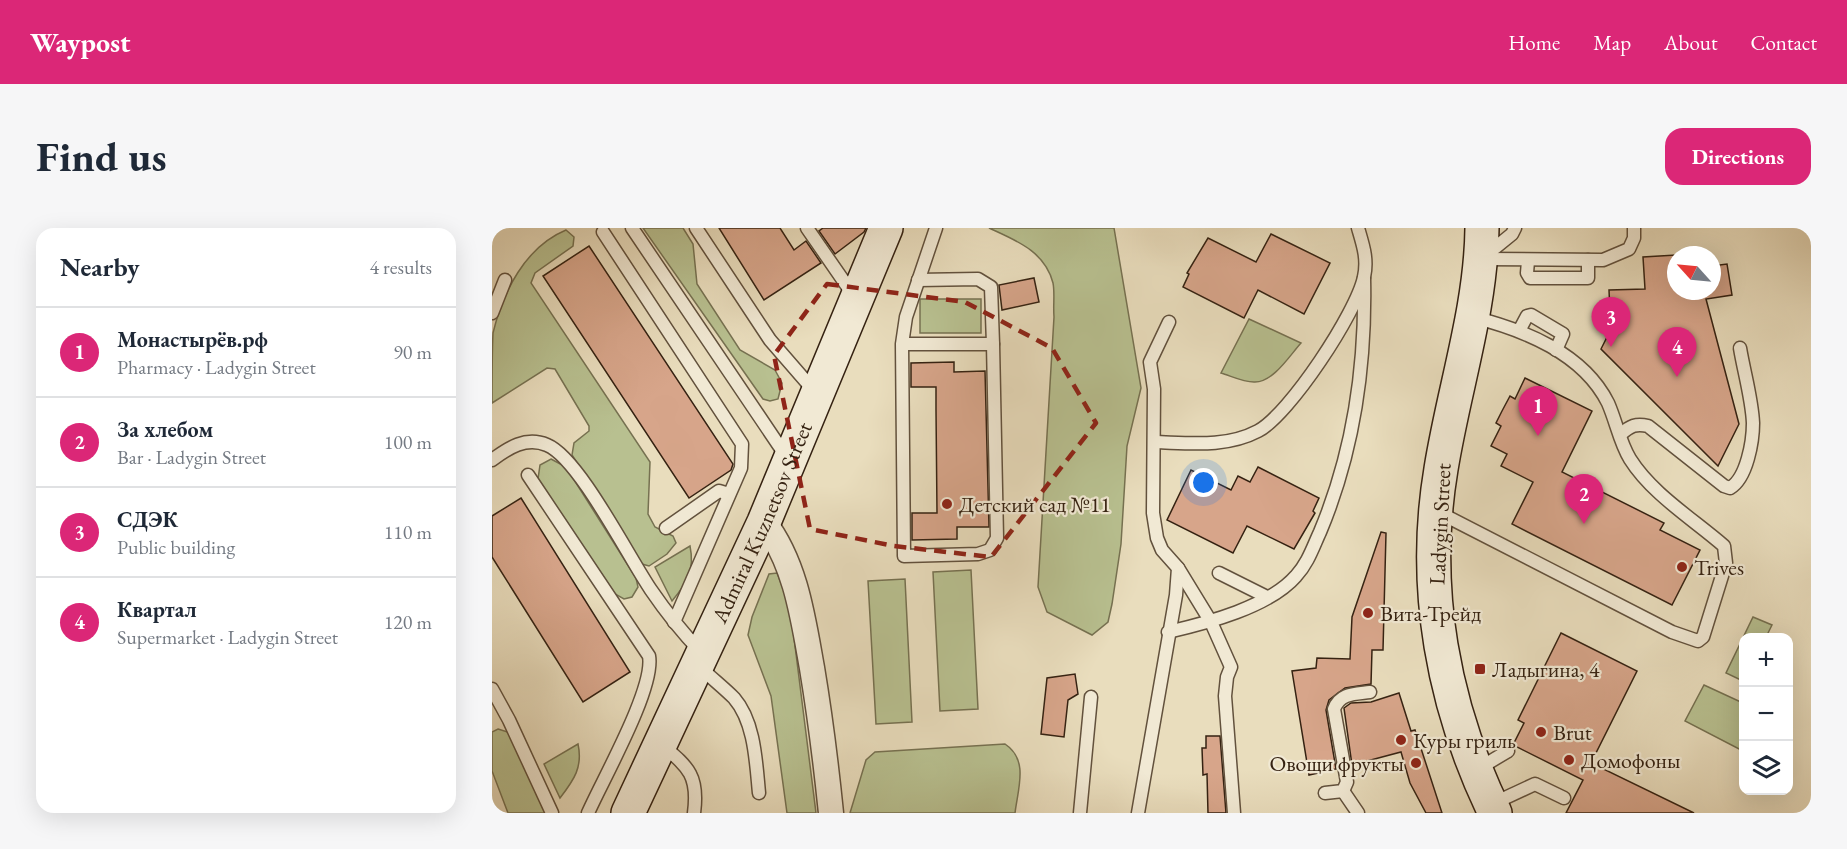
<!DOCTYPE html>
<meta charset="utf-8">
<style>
body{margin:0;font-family:"EB Garamond",serif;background:#f6f6f7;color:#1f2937}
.controls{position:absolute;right:18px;bottom:18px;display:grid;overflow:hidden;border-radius:12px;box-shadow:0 6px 24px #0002}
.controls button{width:54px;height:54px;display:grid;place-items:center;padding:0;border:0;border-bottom:2px solid #e0e1e3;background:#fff;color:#1f2937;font:30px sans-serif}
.compass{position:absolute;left:1175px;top:18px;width:54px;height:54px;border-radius:50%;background:#fff;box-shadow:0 6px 24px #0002;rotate:297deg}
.you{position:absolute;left:712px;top:255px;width:21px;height:21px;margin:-15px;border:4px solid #fff;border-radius:50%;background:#1a73e8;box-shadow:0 0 0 9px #1a73e833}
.badge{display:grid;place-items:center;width:39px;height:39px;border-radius:50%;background:#db2777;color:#fff;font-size:20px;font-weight:700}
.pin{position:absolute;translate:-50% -50px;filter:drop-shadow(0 2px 3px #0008)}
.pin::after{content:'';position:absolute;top:32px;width:21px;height:18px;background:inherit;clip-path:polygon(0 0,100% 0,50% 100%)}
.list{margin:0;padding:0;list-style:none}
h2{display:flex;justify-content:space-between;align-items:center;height:78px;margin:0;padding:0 24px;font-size:26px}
h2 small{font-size:20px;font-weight:400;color:#747a83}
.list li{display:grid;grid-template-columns:39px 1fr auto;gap:18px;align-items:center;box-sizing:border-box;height:90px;padding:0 24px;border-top:2px solid #e0e1e3}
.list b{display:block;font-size:22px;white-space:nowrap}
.list p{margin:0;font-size:20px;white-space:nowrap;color:#747a83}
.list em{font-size:20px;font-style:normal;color:#747a83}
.icon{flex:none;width:33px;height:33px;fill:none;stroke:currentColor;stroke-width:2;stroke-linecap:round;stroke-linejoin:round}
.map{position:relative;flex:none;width:1319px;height:585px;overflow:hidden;border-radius:18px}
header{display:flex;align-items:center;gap:36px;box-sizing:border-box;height:84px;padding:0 30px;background:#db2777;color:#fff}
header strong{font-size:28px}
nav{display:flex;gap:33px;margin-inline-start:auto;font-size:21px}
.intro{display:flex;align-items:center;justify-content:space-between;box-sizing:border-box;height:144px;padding:0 36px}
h1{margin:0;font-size:42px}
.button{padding:15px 27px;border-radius:18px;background:#db2777;color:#fff;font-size:21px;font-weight:700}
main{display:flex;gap:36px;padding:0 36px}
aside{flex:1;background:#fff;border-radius:18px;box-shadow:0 6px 24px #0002}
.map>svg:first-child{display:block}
.green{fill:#b8c090;stroke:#767151;stroke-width:1.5}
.building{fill:#d7a58a;stroke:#352212;stroke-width:1.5}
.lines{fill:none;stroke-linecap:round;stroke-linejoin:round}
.lane-casing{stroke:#62513d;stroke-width:15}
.street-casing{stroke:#62513d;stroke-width:27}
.secondary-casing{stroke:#352212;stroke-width:36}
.lane{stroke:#f1e9d4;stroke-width:12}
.street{stroke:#f1e9d4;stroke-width:24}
.secondary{stroke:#f1e9d4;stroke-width:33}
.marked{fill:none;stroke:#8f2418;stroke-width:4.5;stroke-dasharray:12 8;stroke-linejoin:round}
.poi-dot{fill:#8f2418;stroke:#f1e9d4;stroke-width:2}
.labels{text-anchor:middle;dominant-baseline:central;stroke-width:4.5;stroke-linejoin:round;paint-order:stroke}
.poi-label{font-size:22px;fill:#352212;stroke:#f1e9d4;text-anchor:start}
.street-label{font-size:22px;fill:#352212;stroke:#f1e9d4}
</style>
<header>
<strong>Waypost</strong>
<nav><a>Home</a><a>Map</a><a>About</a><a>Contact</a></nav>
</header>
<div class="intro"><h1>Find us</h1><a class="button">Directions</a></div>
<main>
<aside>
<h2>Nearby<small>4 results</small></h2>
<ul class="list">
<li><span class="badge">1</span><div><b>Монастырёв.рф</b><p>Pharmacy · Ladygin Street</p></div><em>90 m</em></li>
<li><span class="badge">2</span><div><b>За хлебом</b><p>Bar · Ladygin Street</p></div><em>100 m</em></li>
<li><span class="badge">3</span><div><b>СДЭК</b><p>Public building</p></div><em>110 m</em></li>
<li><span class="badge">4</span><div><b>Квартал</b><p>Supermarket · Ladygin Street</p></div><em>120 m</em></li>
</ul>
</aside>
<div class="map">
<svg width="1319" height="585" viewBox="0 0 1319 585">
<rect width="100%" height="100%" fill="#e9ddbd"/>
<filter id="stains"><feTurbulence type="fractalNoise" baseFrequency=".00333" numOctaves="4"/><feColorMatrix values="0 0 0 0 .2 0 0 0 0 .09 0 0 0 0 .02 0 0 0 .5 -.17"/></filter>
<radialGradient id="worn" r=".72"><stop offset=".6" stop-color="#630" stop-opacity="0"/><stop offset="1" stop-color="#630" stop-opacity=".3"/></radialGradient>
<g class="green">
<path d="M 151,0 L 191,0 L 201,16 L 205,56 L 248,122 L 283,142 L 290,155 L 286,171 L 278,173 L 271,171 Z"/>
<path d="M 497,0 L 622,0 L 649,160 L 635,218 L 629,316 L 620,376 L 616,394 L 600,407 L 555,384 L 546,359 L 562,89 C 561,78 563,65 561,55 C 553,23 523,12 497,0 Z"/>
<path d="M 74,2 L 82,9 L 81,18 L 43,45 L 39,55 L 158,234 L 156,286 L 163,299 L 181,308 L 184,315 L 175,326 L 157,338 L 150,336 L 80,227 L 82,215 L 97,203 L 97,198 L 63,141 L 55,140 L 0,175 C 0,154 0,126 1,105 C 11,64 33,19 74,2 Z"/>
<rect x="428" y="71" width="61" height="34"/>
<path d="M 757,91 L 809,115 C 798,127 781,155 762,154 C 751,154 739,148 729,145 Z"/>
<path d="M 59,231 L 74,239 L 144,350 L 146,359 L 140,369 L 132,371 L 123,366 L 46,251 L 48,237 Z"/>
<path d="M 198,318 C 203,342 195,355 180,373 L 163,339 Z"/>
<path d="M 479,342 L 486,481 L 448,483 L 441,344 Z"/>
<path d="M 285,345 L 298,378 L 324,585 L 295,585 L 279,468 L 256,407 L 260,389 L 277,346 Z"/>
<path d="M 413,351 L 420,494 L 384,496 L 376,353 Z"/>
<path d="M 1261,389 L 1280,397 L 1274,409 L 1252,410 L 1251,453 L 1234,445 Z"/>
<path d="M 1212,457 L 1251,475 L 1251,523 L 1193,493 Z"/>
<path d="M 6,501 L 19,505 L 54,585 L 16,585 L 0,543 L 0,504 Z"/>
<path d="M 86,516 C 91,539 82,552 68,570 L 52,536 Z"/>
<path d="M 513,516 C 537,532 526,560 523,585 L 358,585 L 374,532 L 383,524 Z"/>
</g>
<g class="building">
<path d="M 227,0 L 288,0 L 302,22 L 314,13 L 329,35 L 272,72 Z"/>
<path d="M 331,0 L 374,0 L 372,4 L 343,26 L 327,3 Z"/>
<path d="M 779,6 L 838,35 L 812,86 L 766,62 L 752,90 L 691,59 L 697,46 L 695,45 L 716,10 L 764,34 Z"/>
<path d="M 97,18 L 241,236 L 239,242 L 197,270 L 51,48 Z"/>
<path d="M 1184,27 L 1184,63 L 1220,63 L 1220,38 L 1235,36 L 1240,67 L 1214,71 L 1247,196 L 1226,238 L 1109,121 L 1116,107 L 1107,95 L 1118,84 L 1117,62 L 1153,61 L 1151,29 Z"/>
<path d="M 542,50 L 547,74 L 510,82 L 507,57 Z"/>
<path d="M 462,134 L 462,144 L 493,143 L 497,299 L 465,299 L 465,311 L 420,312 L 420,285 L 445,285 L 444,182 L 444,159 L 419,159 L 419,135 Z"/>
<path d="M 1033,150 L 1100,183 L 1070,244 L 1172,295 L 1168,302 L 1208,322 L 1180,377 L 1020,296 L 1041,254 L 1009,238 L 1015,226 L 999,218 L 1009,198 L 1004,195 L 1010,183 L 1018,168 L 1023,171 Z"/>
<path d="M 766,239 L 827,270 L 821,283 L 823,285 L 802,321 L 755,298 L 741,325 L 675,292 L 699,242 L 739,262 L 746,248 L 758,254 Z"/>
<path d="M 29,270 L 138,444 L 91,474 L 0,329 L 0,288 Z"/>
<path d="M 889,304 L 894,305 L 891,422 L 880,422 L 879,456 L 853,460 L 837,472 L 834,482 L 844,541 L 817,547 L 800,443 L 824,440 L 825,430 L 858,431 L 860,389 Z"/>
<path d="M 1069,405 L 1145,443 L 1099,535 L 1202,585 L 1074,585 L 1091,552 L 1021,517 L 1032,495 L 1026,492 Z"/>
<path d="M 583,446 L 586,466 L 576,472 L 572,509 L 549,506 L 555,450 Z"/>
<path d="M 907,465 L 919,503 L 923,502 L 950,585 L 934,585 L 918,555 L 909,524 L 860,537 L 852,480 L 859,475 L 879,474 Z"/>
<path d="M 714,508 L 728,508 L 734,585 L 716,585 L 715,546 L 711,547 L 710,520 L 714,520 Z"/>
</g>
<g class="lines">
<defs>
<g id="lane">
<path d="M 140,0 L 296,231"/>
<path d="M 204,0 L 278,112 L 324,165"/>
<path d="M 315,0 L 362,68"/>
<path d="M 111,4 L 250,216 L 249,240 L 182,394"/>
<path d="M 993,28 L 1020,6 L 1023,0"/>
<path d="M 991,31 L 1111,32 L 1137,21 L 1142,10 L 1142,0"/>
<path d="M 1036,33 L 1035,45 L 1038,50 L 1096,50 L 1096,32"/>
<path d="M 426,52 L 486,51 L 499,59 L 501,116"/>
<path d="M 0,85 L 13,52"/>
<path d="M 1027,103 L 1035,88 L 1039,87 L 1071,106 L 1064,122"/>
<path d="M 410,116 L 501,116 L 505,310 L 498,322 L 486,326 L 412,328 L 410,116 L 414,89 L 444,0"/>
<path d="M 1129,206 C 1138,198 1144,195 1156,198 L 1232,258 L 1238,260 C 1255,250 1261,213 1261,195 C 1260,171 1252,144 1248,120"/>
<path d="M 663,214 C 697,215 734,220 766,203 C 797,187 865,84 872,49 C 876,31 871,17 866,0"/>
<path d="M 0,232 C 16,220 34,208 55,217 C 87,230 137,330 159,362 C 174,384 190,404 208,423"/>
<path d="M 36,247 L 157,428 C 163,460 111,551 96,585"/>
<path d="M 946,284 L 1180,404 L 1206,413 L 1211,409 L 1234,335 L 1232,318 C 1201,291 1160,266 1138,231 C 1128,215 1124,193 1116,175 C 1091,125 1032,102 981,89"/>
<path d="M 174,300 L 227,263 L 237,266"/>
<path d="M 686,340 L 719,394 L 739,439 L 735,449 L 733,468 L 742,585"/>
<path d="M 727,345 L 775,369"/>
<path d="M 676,404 C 715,395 777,379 804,348 C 816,335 821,319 828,304 C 862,223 874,137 872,50"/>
<path d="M 207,438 C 218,449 231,459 242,470 C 263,494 264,535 267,565"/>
<path d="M 0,461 L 17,492 L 60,585"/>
<path d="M 169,516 C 196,539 207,547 202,585"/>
<path d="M 986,541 L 1016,523"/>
<path d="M 851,563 L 866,585"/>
<path d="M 833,565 L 851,563 L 855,554 L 842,481 C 848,465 862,466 878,464"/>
<path d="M 1000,576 L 1043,556 L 1072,570"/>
<path d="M 588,585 L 599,469"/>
<path d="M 646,585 L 684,367 L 686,340 L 670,322 L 665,310 L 661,285 L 662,161 L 658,134 L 677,94"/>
</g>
<path id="street" d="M 272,294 C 304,336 311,390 320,440 C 328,488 334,536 339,585"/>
<g id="secondary">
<path d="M 990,0 C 989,82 962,160 949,241 C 929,360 951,478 1003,585"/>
<path id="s1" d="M 136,585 L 272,294 L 394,0"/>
</g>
</defs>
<use href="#lane" class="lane-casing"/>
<use href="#street" class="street-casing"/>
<use href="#secondary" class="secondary-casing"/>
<use href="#lane" class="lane"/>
<use href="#street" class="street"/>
<use href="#secondary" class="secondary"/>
</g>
<path class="marked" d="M 335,56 L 473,74 L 560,120 L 604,195 L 499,329 L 402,318 L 318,301 L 282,127 Z"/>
<g class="poi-dot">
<circle cx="455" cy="276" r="6"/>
<circle cx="1190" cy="339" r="6"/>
<circle cx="876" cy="385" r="6"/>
<rect x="982" y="435" width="12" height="12" rx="3"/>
<circle cx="1049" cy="504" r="6"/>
<circle cx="909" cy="512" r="6"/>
<circle cx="1077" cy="532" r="6"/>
<circle cx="924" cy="535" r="6"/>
</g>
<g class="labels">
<g class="poi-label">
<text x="467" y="276">Детский сад №11</text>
<text x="1202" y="339">Trives</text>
<text x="888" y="385">Вита-Трейд</text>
<text x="1000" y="441">Ладыгина, 4</text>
<text x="1061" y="504">Brut</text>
<text x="921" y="512">Куры гриль</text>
<text x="1089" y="532">Домофоны</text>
<text x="912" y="535" text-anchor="end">Овощи фрукты</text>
</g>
<g class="street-label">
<text stroke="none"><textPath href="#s1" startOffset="320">Admiral Kuznetsov Street</textPath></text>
<text transform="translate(948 296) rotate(-87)">Ladygin Street</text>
</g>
</g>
<rect width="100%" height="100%" filter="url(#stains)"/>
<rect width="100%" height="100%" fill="url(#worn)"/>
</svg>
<div class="controls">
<button>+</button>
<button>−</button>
<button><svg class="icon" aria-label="layers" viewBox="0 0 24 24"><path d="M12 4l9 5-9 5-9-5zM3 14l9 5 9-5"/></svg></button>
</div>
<svg class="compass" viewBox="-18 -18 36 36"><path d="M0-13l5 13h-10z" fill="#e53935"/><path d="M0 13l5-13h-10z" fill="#747a83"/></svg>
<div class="you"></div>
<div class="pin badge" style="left:1046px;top:208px">1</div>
<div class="pin badge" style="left:1092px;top:296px">2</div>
<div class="pin badge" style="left:1119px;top:119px">3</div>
<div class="pin badge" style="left:1185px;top:149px">4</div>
</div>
</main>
